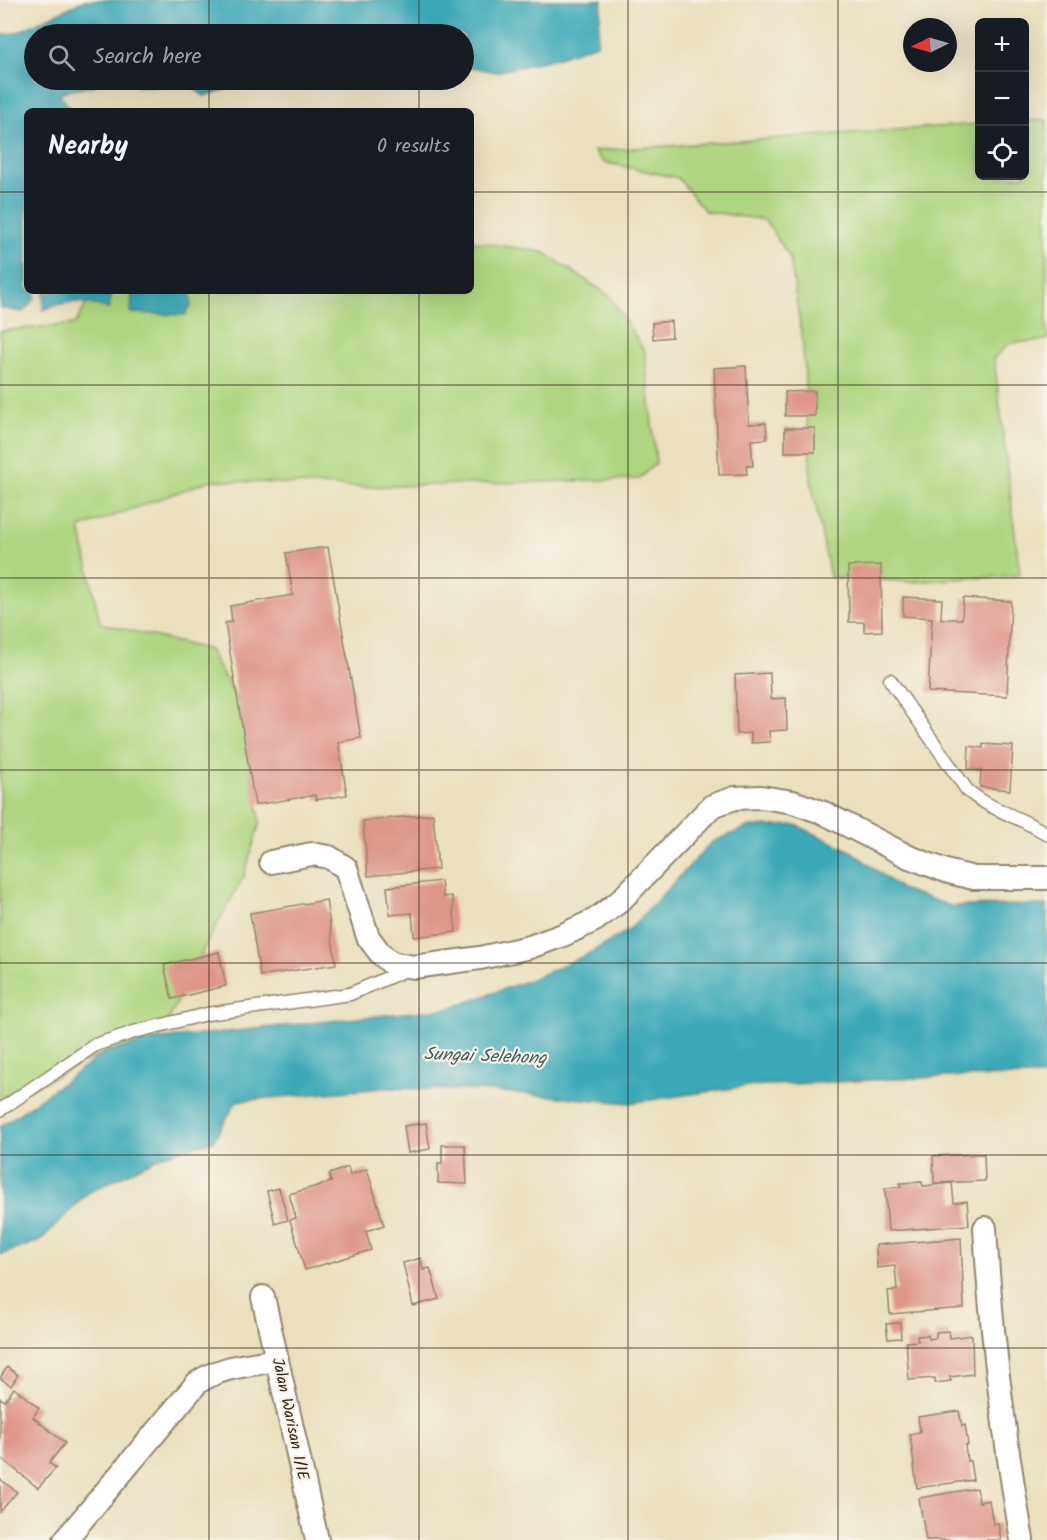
<!DOCTYPE html>
<meta charset="utf-8">
<style>
body{margin:0;font-family:Kalam,sans-serif;background:#242831;color:#f1f3f6}
.controls{position:absolute;right:18px;top:18px;display:grid;overflow:hidden;border-radius:9px;box-shadow:0 6px 24px #0002}
.controls button{width:54px;height:54px;display:grid;place-items:center;padding:0;border:0;border-bottom:2px solid #363941;background:#171b24;color:#f1f3f6;font:30px sans-serif}
.compass{position:absolute;left:903px;top:18px;width:54px;height:54px;border-radius:50%;background:#171b24;box-shadow:0 6px 24px #0002;rotate:265deg}
.list{margin:0;padding:0;list-style:none}
h2{display:flex;justify-content:space-between;align-items:center;height:78px;margin:0;padding:0 24px;font-size:26px}
h2 small{font-size:20px;font-weight:400;color:#9ea1a6}
.icon{flex:none;width:33px;height:33px;fill:none;stroke:currentColor;stroke-width:2;stroke-linecap:round;stroke-linejoin:round}
.map{position:relative;flex:none;width:1047px;height:1540px;overflow:hidden}
.search{position:absolute;background:#171b24;box-shadow:0 6px 24px #0002;left:24px;top:24px;width:450px;height:66px;display:flex;align-items:center;gap:15px;box-sizing:border-box;padding:0 21px;border-radius:33px;color:#9ea1a6;font-size:22px}
.panel{position:absolute;background:#171b24;box-shadow:0 6px 24px #0002;left:24px;top:108px;width:450px;height:186px;border-radius:9px}
.map>svg:first-child{display:block}
.green{fill:#aed57f;stroke:#74804e;stroke-width:1.5}
.water{fill:#3aa9b8;stroke:#3a6a6b;stroke-width:1.5}
.building{fill:#de9689}
.lines{fill:none;stroke-linecap:round;stroke-linejoin:round}
.lane-casing{stroke:#92856e;stroke-width:15}
.street-casing{stroke:#92856e;stroke-width:26}
.lane{stroke:#fff;stroke-width:12}
.street{stroke:#fff;stroke-width:22}
.grid{fill:none;stroke:#3b2a1e;stroke-width:1.5;stroke-opacity:0.55}
.labels{text-anchor:middle;dominant-baseline:central;stroke-width:4.5;stroke-linejoin:round;paint-order:stroke}
.street-label{font-size:16px;fill:#3b2a1e;stroke:#f7f3e8}
.water-label{font-size:18px;font-style:italic;fill:#3b5d5c;stroke:#f7f3e8}
</style>
<div class="map">
<svg width="1047" height="1540" viewBox="0 0 1047 1540">
<rect width="100%" height="100%" fill="#f7f3e8"/>
<filter id="ink" filterUnits="userSpaceOnUse"><feTurbulence type="fractalNoise" baseFrequency=".0167" numOctaves="2"/><feDisplacementMap in="SourceGraphic" scale="12" xChannelSelector="R" yChannelSelector="G"/><feConvolveMatrix kernelMatrix="1 2 1 2 8 2 1 2 1" color-interpolation-filters="sRGB"/></filter>
<filter id="wash" filterUnits="userSpaceOnUse"><feTurbulence type="fractalNoise" baseFrequency=".008" numOctaves="4" result="noise"/><feDisplacementMap in="SourceGraphic" scale="24" xChannelSelector="R" yChannelSelector="G"/><feGaussianBlur stdDeviation="1.35" result="paint"/><feColorMatrix in="noise" values="0 0 0 0 0 0 0 0 0 0 0 0 0 0 0 0 0 1.4 0 .05"/><feComposite in="paint" operator="in"/></filter>
<g filter="url(#wash)">
<rect width="100%" height="100%" fill="#eae0bd"/>
<g class="green">
<path d="M 1047,120 L 1047,340 L 1010,343 L 994,358 L 1020,575 L 911,582 L 830,577 L 811,480 L 803,346 L 790,258 L 765,220 L 705,211 L 678,178 L 603,162 L 594,151 L 979,124 L 980,176 L 1024,176 L 1025,121 Z"/>
<path d="M 471,241 L 543,252 L 610,296 L 645,352 L 656,463 L 639,479 L 357,487 L 211,480 L 80,528 L 100,623 L 209,650 L 247,717 L 260,822 L 244,876 L 210,937 L 159,1039 L 106,1052 L 0,1103 L 0,331 L 75,324 L 94,291 L 471,291 Z"/>
</g>
<g class="water">
<path d="M 85,0 L 602,0 L 597,44 L 556,58 L 496,72 L 464,66 L 464,34 L 34,34 L 34,80 L 106,80 L 95,85 L 59,93 L 70,108 L 77,111 L 27,111 L 27,291 L 35,291 L 35,299 L 23,312 L 0,308 L 0,35 L 16,33 Z"/>
<path d="M 132,80 L 281,80 L 251,82 L 204,96 L 192,87 L 137,86 Z"/>
<path d="M 44,291 L 112,291 L 109,309 C 83,301 69,299 43,310 Z"/>
<path d="M 132,291 L 191,291 L 191,305 L 185,315 L 131,313 Z"/>
<path d="M 796,825 L 851,851 L 901,889 L 951,906 L 1047,905 L 1047,1076 L 938,1077 L 748,1086 L 629,1103 L 491,1091 L 385,1088 L 237,1101 L 213,1141 L 164,1155 L 88,1193 L 40,1241 L 0,1255 L 0,1127 L 106,1052 L 159,1039 L 451,1008 L 532,979 L 588,954 L 629,930 L 712,842 L 748,827 Z"/>
</g>
<g id="blocks">
<g class="building">
<path d="M 671,321 L 672,337 L 653,339 L 652,323 Z"/>
<path d="M 746,366 L 749,424 L 766,423 L 767,439 L 751,440 L 753,466 L 746,466 L 747,474 L 719,475 L 714,368 Z"/>
<path d="M 815,391 L 815,416 L 785,416 L 785,392 Z"/>
<rect x="785" y="428" width="30" height="24"/>
<path d="M 328,547 L 361,738 L 338,742 L 347,795 L 316,800 L 315,795 L 255,805 L 225,623 L 232,622 L 230,606 L 293,595 L 286,553 Z"/>
<path d="M 881,565 L 882,631 L 864,632 L 864,622 L 849,622 L 848,566 Z"/>
<path d="M 903,597 L 942,599 L 941,619 L 962,619 L 963,598 L 1011,601 L 1007,696 L 928,692 L 932,618 L 903,616 Z"/>
<path d="M 770,673 L 771,699 L 786,698 L 787,730 L 769,731 L 770,742 L 751,743 L 751,733 L 737,734 L 735,675 Z"/>
<path d="M 983,744 L 1013,746 L 1010,790 L 980,787 L 981,770 L 968,769 L 969,746 L 983,748 Z"/>
<path d="M 433,814 L 438,869 L 368,876 L 363,821 Z"/>
<path d="M 441,881 L 443,897 L 452,896 L 456,932 L 414,937 L 412,913 L 390,915 L 387,887 Z"/>
<path d="M 326,900 L 336,964 L 260,976 L 250,913 Z"/>
<path d="M 219,952 L 226,986 L 172,999 L 164,965 Z"/>
<path d="M 426,1123 L 430,1149 L 408,1153 L 404,1126 Z"/>
<path d="M 442,1145 L 465,1145 L 467,1184 L 438,1183 L 438,1163 L 442,1163 Z"/>
<path d="M 984,1154 L 985,1181 L 934,1183 L 933,1156 Z"/>
<path d="M 348,1167 L 350,1175 L 367,1169 L 384,1225 L 366,1231 L 371,1250 L 305,1270 L 290,1220 L 296,1218 L 289,1194 L 331,1182 L 329,1174 Z"/>
<path d="M 922,1182 L 923,1186 L 952,1183 L 954,1203 L 967,1201 L 969,1225 L 888,1231 L 885,1188 L 901,1187 L 900,1183 Z"/>
<path d="M 279,1188 L 288,1220 L 275,1224 L 267,1191 Z"/>
<path d="M 961,1238 L 964,1308 L 890,1314 L 888,1291 L 897,1290 L 895,1266 L 877,1268 L 876,1245 Z"/>
<path d="M 421,1258 L 423,1270 L 430,1268 L 439,1299 L 413,1306 L 403,1263 Z"/>
<path d="M 900,1323 L 901,1338 L 888,1339 L 886,1324 Z"/>
<path d="M 949,1331 L 950,1338 L 972,1335 L 973,1374 L 950,1377 L 951,1381 L 935,1383 L 935,1378 L 909,1380 L 906,1342 L 918,1341 L 917,1336 L 928,1335 L 929,1339 L 936,1338 L 936,1332 Z"/>
<path d="M 7,1367 L 18,1375 L 11,1386 L 0,1378 Z"/>
<path d="M 14,1388 L 39,1408 L 33,1417 L 65,1443 L 49,1463 L 56,1468 L 38,1488 L 0,1457 L 0,1398 L 5,1401 Z"/>
<path d="M 959,1411 L 962,1426 L 965,1425 L 968,1445 L 965,1445 L 967,1461 L 970,1461 L 973,1480 L 917,1488 L 910,1434 L 920,1432 L 918,1417 Z"/>
<path d="M 0,1479 L 17,1492 L 0,1512 Z"/>
<path d="M 977,1488 L 979,1502 L 989,1500 L 993,1524 L 998,1523 L 1001,1540 L 926,1540 L 919,1498 Z"/>
</g>
</g>
</g>
<g filter="url(#ink)">
<use href="#blocks" fill-opacity="0" stroke="#92856e" stroke-width="1.5"/>
<g class="lines">
<defs>
<g id="lane">
<path d="M 890,680 L 967,790 C 990,810 1021,817 1047,834"/>
<path d="M 0,1110 L 95,1045 L 134,1032 L 207,1014 L 350,994 L 408,969"/>
</g>
<g id="street">
<path d="M 271,862 L 312,854 L 329,857 L 346,868 L 368,937 L 380,953 L 391,963 L 414,967 L 480,958 L 530,947 L 563,935 L 595,920 L 620,901 L 712,806 L 735,798 L 761,797 L 793,802 L 824,813 L 909,857 L 949,872 L 974,878 L 1047,878"/>
<path d="M 985,1228 C 991,1333 1004,1437 1022,1540"/>
<path d="M 263,1297 L 317,1540"/>
<path d="M 65,1540 L 197,1383 C 221,1366 249,1365 277,1360"/>
</g>
</defs>
<use href="#lane" class="lane-casing"/>
<use href="#street" class="street-casing"/>
<use href="#lane" class="lane"/>
<use href="#street" class="street"/>
</g>
</g>
<path class="grid" d="M 209,0 L 209,34M 419,0 L 419,34M 628,0 L 628,1540M 838,0 L 838,1540M 209,80 L 209,111M 419,80 L 419,111M 0,192 L 27,192M 471,192 L 1047,192M 209,291 L 209,1540M 419,291 L 419,1540M 0,385 L 1047,385M 0,578 L 1047,578M 0,770 L 1047,770M 0,963 L 1047,963M 0,1155 L 1047,1155M 0,1348 L 1047,1348"/>
<g class="labels">
<g class="street-label">
<text transform="translate(290 1419) rotate(78)">Jalan Warisan 1/1E</text>
</g>
<g class="water-label">
<text transform="translate(485 1057) rotate(2)">Sungai Selehong</text>
</g>
</g>
</svg>
<div class="controls">
<button>+</button>
<button>−</button>
<button><svg class="icon" aria-label="locate" viewBox="0 0 24 24"><circle cx="12" cy="12" r="6"/><path d="M12 2v4M12 18v4M2 12h4M18 12h4"/></svg></button>
</div>
<svg class="compass" viewBox="-18 -18 36 36"><path d="M0-13l5 13h-10z" fill="#e53935"/><path d="M0 13l5-13h-10z" fill="#9ea1a6"/></svg>
<div class="search"><svg class="icon" aria-label="search" viewBox="0 0 24 24"><circle cx="10" cy="10" r="6"/><path d="M15 15l6 6"/></svg>Search here</div>
<section class="panel">
<h2>Nearby<small>0 results</small></h2>
<ul class="list">
</ul>
</section>
</div>
